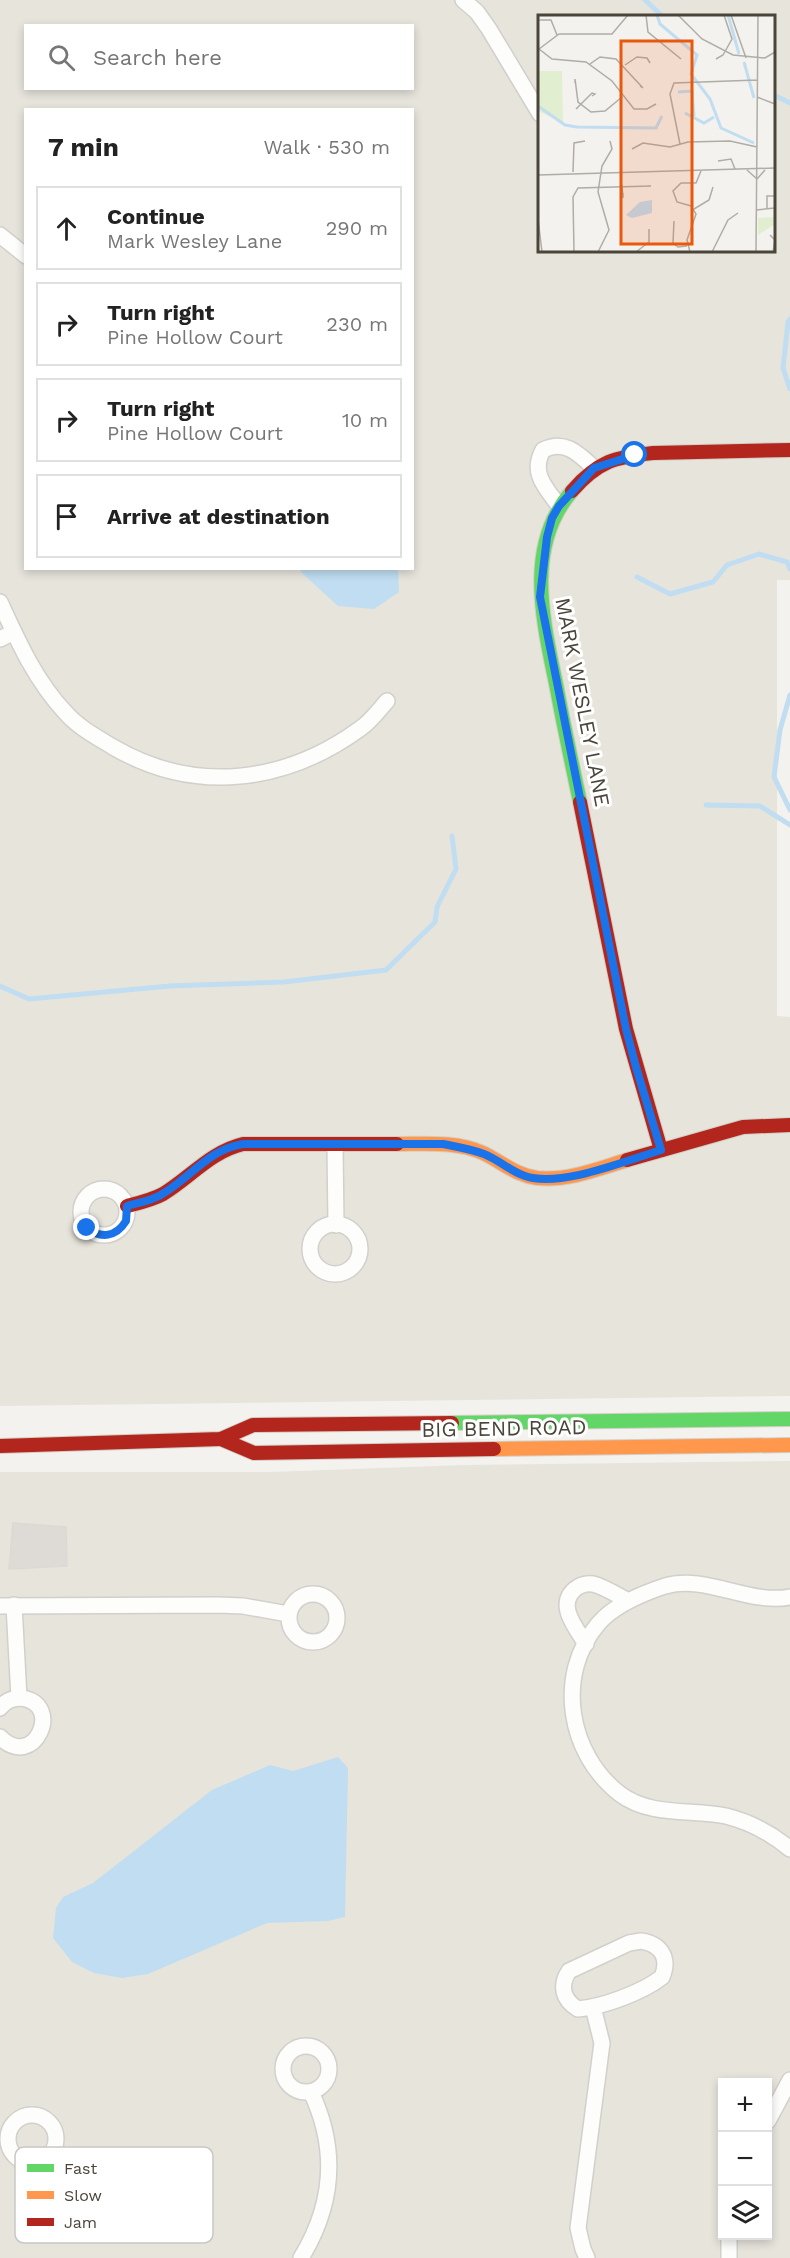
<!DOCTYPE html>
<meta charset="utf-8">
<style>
body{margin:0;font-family:"Work Sans",sans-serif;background:#f2f2f2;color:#222}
.controls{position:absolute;right:18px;bottom:18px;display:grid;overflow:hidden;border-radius:0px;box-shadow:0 3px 9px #0003}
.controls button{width:54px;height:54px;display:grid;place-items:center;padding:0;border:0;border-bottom:2px solid #e0e0e0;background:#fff;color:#222;font:30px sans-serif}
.stop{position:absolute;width:18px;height:18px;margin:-14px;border:4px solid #1a73e8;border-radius:50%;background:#fff}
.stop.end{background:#1a73e8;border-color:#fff;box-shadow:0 2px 6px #0008}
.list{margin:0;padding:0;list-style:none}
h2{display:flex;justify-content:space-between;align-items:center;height:78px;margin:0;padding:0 24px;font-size:26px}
h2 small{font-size:20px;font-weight:400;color:#767676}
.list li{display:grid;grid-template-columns:39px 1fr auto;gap:18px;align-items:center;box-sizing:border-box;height:84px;margin:0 12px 12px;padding:0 12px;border:2px solid #e0e0e0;border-radius:0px}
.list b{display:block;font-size:22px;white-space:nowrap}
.list p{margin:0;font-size:20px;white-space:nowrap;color:#767676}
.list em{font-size:20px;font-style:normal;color:#767676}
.icon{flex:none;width:33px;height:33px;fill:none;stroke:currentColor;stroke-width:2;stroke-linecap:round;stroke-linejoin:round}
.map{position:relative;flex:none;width:790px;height:2258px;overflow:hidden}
.search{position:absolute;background:#fff;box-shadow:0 3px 9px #0003;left:24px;top:24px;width:390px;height:66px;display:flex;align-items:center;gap:15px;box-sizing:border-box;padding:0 21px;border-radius:0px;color:#767676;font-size:22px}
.panel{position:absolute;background:#fff;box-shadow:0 3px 9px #0003;left:24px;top:108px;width:390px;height:462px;border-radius:0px}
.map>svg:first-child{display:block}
.residential{fill:#e7e4dc;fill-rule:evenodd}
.water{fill:#c0ddf1}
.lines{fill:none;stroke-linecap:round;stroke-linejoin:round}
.stream{stroke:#c0ddf1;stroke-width:5}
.building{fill:#dedbd6;stroke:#dcd9d4;stroke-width:1.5}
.street-casing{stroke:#d2d0cb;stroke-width:18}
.fast-casing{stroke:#d3cfc5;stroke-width:16}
.slow-casing{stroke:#d3cfc5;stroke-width:16}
.jam-casing{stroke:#d3cfc5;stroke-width:16}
.street{stroke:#fdfdfc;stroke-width:15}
.fast{stroke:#63d668;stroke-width:14}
.slow{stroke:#ff974d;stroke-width:14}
.jam{stroke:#b3261e;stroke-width:14}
.route{stroke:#1a73e8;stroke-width:8}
.labels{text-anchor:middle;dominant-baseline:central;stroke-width:6;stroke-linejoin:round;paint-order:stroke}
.street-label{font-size:21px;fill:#4b4439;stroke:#fff}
.inset-river{fill:none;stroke:#c0ddf1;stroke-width:3}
.inset-road{fill:none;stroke:#b0aca6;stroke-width:1.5}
.view{fill:#e8590c;fill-opacity:0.15;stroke:#e8590c;stroke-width:3}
.inset-edge{fill:none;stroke:#4b4439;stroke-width:3}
.key{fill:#fff;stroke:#c9c7c4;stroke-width:1.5}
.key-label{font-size:16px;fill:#4b4439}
</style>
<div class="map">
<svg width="790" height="2258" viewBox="0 0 790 2258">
<rect width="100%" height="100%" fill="#f4f2ee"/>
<g class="residential">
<path d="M 0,0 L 790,0 L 790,580 L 777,580 L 777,1016 L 790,1017 L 790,1396 L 0,1406 ZM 540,16 L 774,16 L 774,250 L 540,250 ZM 26,26 L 412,26 L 412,88 L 26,88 ZM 26,110 L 412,110 L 412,568 L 26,568 Z"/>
<path d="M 790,1461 L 790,2258 L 0,2258 L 0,1472 L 271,1472 L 464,1465 ZM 722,2082 L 768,2082 L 768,2236 L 722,2236 Z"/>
</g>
<g class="water">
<path d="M 300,569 L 398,569 L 399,592 L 374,609 L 338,606 L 301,572 Z"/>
<path d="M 338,1757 L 348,1768 L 345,1917 L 328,1921 L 267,1923 L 148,1974 L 122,1978 L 94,1973 L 72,1962 L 53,1938 L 56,1908 L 63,1897 L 93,1883 L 212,1790 L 270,1765 L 293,1771 Z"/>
</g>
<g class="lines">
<g class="stream">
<path d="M 645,0 L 662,16"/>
<path d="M 774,95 L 790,103"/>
<path d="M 790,319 L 788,322 L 783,368 L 790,389"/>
<path d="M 637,577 L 670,594 L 713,582 L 727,565 L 759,554 L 787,562 L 790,569"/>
<path d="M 790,695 L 780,730 L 774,777 L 790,810"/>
<path d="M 706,805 L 760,806 L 790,825"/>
<path d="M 0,986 L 29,999 L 170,986 L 284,982 L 386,970 L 435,922 L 437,907 L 456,869 L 452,836"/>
</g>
</g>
<path class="building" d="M 13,1523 L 66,1527 L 67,1566 L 9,1569 Z"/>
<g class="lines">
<defs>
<g id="street">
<path d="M 463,0 L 477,12 L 489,29 L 540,114"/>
<path d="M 0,235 L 26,256"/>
<path d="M 559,506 C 546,488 530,473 543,450 C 565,439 579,454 594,468"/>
<path d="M 0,602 C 18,641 35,680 65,712 C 78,727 95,736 113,747 C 195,795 286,783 361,728 C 371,721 379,710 387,701"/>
<path d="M 0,639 L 14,632"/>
<path d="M 335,1145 L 336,1225"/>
<circle cx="104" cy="1212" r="23"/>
<circle cx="335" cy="1249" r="25"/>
<circle cx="313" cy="1618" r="24"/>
<path d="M 790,1597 C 748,1605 706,1574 665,1586 C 641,1594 614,1605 598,1624 C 555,1675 568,1754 620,1794 C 651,1817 691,1809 726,1816 C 750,1822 771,1833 790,1849"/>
<path d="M 14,1605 L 19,1698"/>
<path d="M 0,1606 L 218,1605 L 243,1606 L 288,1614"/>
<path d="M 586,1644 C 576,1628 556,1605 575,1589 C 580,1585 587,1583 593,1584 C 605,1587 617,1595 628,1601"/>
<path d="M 0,1708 C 5,1701 13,1698 21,1698 C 65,1703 34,1772 0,1737"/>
<path d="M 641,1941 C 661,1944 670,1958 662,1977 C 643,1992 603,2007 578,2009 C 563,2000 559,1986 569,1971 L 629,1943 Z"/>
<circle cx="306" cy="2069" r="23"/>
<circle cx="32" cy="2139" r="24"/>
<path d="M 768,2121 L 790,2080"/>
<path d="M 729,2236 L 729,2258"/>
<path d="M 301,2258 C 334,2204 338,2149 311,2092"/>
<path d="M 587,2258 L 583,2249 L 578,2228 L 602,2043 L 593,2007"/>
</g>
<g id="fast">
<path d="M 572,491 C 523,547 544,624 557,689 C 564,727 572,764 580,802"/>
<path d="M 452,1423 L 790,1419"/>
</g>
<g id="slow">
<path d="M 397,1144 C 425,1144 457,1141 483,1153 C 502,1162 515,1175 537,1178 C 568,1181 598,1169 627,1160"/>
<path d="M 494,1449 L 790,1445"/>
</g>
<g id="jam">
<path d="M 572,491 C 598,461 615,457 653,453 L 790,450"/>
<path d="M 580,802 L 626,1029 L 661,1150"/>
<path d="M 627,1160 L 743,1127 L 790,1125"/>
<path d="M 127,1206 C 139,1203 152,1200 163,1194 C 191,1177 210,1152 243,1144 L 397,1144"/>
<path d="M 221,1439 L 254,1453 L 494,1449"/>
<path d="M 0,1446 L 221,1439 L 253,1425 L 452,1423"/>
</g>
</defs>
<use href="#street" class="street-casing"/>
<use href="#fast" class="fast-casing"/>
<use href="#slow" class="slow-casing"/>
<use href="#jam" class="jam-casing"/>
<use href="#street" class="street"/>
<use href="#fast" class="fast"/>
<use href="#slow" class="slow"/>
<use href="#jam" class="jam"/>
</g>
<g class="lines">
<path class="route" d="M 87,1228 C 101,1239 116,1237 126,1221 L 127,1206 C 141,1202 155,1200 167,1191 C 193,1174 211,1149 243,1144 L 443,1144 C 457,1147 471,1149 484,1154 C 499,1160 510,1171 525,1176 C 560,1188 625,1161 661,1150 L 636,1067 L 626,1029 L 540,597 L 547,537 L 552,518 L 559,506 L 594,468 L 635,455"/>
</g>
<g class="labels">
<g class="street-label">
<text transform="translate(583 702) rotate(79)">MARK WESLEY LANE</text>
<text transform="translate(504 1428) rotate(-1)">BIG BEND ROAD</text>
</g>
</g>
<g transform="translate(538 15)">
<rect width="237" height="237" fill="#f4f2ee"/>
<path d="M 0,56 L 24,56 L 25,108 L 0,96 ZM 237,202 L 237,209 L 220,220 L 220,203 Z" fill="#e1eecf"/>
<path d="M 114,185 L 114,198 L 94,203 L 88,200 L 102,187 Z" fill="#c0ddf1"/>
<path class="inset-river" d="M 119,0 L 122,9 L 159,40 L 153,59 L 172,84 L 183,113 L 216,128M 190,0 L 201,39M 206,47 L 216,83M 140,77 L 154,76 L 156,101M 0,91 L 27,110 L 39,112 L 118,113 L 124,101M 147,98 L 166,108 L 176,102"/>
<path class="inset-road" d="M 108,0 L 110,17 L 143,44M 140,0 L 164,24 L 195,40 L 227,43 L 237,37M 193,0 L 208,43M 0,5 L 13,5 L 19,20M 1,34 L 14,44 L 48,47 L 74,66 L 96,94 L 109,94 L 118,89M 1,34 L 21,19 L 74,19 L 90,0M 178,44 L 185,40 L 194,24 L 186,0M 52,49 L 62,42 L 78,44 L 105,73 L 102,71M 87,50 L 99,42 L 109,43 L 112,48M 37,68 L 37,64 L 40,87 L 53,97 L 67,96 L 84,82M 219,82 L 237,89M 38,94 L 54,78 L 57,79 L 54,81M 142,129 L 132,79 L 136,68 L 219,65M 94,134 L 105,128 L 132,132 L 150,127 L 192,126 L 219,132M 180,146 L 193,144 L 197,154M 209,155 L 219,164 L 227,155M 35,157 L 36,128 L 47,126M 0,160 L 237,153M 84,170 L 85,183 L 85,178M 156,194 L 171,185 L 175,172M 229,194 L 229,181 L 237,181M 218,195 L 237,193M 0,204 L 4,237M 136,206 L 135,228 L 140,232 L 149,231M 232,220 L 237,225 L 235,237M 36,237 L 35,182 L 40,173 L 113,171 L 109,171M 60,237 L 71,215 L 60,177 L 64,151 L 74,134 L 72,126 L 73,130M 98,237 L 111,227 L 111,214M 152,237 L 149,225 L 158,199 L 153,191 L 139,187 L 135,176 L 143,168 L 158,168 L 163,156M 174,237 L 190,205 L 200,198M 218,237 L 220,0"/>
<path class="view" d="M 83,26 L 154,26 L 154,229 L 83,229 Z"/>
<rect width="237" height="237" class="inset-edge"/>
</g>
<rect x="15" y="2147" width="198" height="96" rx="9" class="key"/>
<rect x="27" y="2164" width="27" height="8" fill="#63d668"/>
<rect x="27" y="2191" width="27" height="8" fill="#ff974d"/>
<rect x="27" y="2218" width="27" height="8" fill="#b3261e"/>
<g class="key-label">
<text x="64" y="2174">Fast</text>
<text x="64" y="2201">Slow</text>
<text x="64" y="2228">Jam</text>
</g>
</svg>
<div class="controls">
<button>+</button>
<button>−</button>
<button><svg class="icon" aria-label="layers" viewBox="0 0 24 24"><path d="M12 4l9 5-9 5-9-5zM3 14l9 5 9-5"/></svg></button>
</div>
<div class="stop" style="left:635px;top:455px"></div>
<div class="stop end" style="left:87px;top:1228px"></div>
<div class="search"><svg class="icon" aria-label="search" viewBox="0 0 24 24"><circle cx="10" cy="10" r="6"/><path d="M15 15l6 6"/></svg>Search here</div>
<section class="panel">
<h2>7 min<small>Walk · 530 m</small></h2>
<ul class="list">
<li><svg class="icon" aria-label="ahead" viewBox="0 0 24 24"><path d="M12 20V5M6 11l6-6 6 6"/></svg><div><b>Continue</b><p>Mark Wesley Lane</p></div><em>290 m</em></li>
<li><svg class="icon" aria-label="right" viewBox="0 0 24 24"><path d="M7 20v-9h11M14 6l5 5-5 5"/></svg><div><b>Turn right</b><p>Pine Hollow Court</p></div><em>230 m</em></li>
<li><svg class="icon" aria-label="right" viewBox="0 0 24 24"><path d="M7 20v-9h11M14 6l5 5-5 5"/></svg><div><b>Turn right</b><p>Pine Hollow Court</p></div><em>10 m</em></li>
<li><svg class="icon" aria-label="arrive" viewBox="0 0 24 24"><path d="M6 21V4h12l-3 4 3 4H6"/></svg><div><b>Arrive at destination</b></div></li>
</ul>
</section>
</div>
